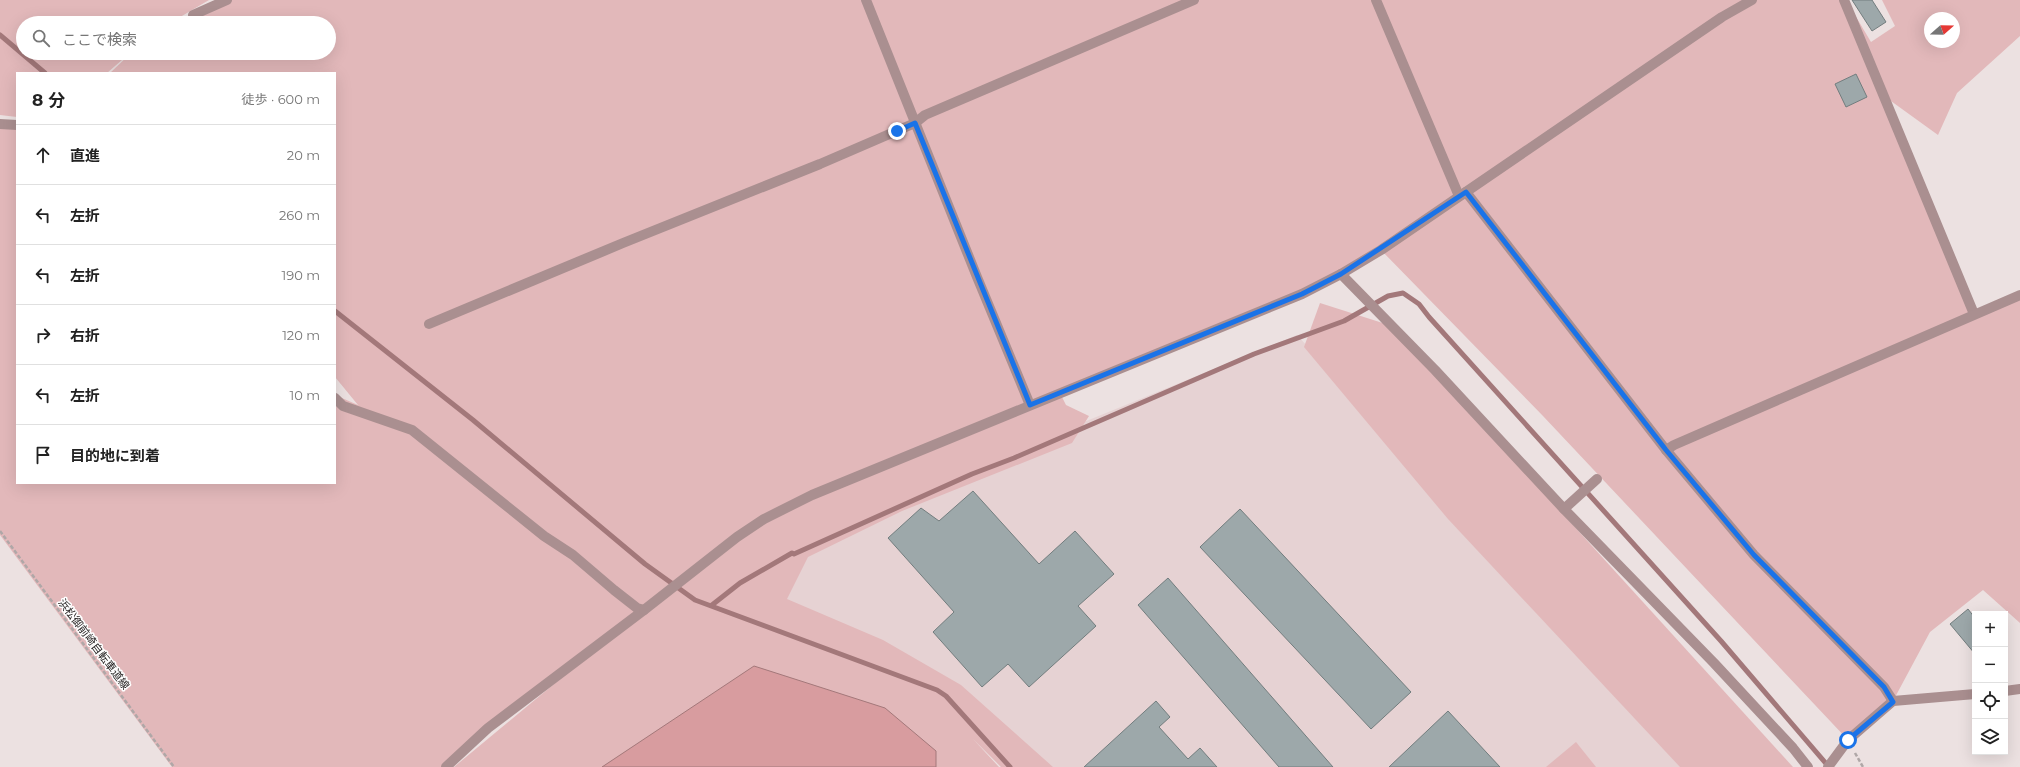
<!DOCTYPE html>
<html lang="ja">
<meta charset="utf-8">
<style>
body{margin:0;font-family:Montserrat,"Noto Sans JP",sans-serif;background:#f6f6f6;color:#222}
.controls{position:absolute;right:12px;bottom:12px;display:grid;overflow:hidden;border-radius:0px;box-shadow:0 4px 16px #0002}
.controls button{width:36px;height:36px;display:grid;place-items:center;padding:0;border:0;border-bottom:1px solid #e0e0e0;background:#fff;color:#222;font:20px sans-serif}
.compass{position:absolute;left:1924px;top:12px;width:36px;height:36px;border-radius:50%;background:#fff;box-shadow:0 4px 16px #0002;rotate:70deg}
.stop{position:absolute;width:12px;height:12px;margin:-9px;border:3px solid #1a73e8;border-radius:50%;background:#fff}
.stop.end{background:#1a73e8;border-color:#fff;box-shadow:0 1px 4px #0008}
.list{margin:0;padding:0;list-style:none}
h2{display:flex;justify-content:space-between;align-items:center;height:52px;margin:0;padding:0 16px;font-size:17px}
h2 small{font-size:13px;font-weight:400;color:#767676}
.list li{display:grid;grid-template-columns:26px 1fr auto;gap:12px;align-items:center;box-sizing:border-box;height:60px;padding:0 16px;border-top:1px solid #e0e0e0}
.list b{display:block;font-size:15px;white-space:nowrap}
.list em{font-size:13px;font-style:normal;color:#767676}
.icon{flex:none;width:22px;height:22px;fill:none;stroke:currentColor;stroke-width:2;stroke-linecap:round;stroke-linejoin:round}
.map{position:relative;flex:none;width:2020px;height:767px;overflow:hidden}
.search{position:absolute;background:#fff;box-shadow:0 4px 16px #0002;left:16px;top:16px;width:320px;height:44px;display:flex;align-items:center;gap:10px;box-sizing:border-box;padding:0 14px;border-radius:22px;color:#767676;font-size:15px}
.panel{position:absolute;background:#fff;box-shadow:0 4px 16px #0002;left:16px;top:72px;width:320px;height:412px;border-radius:0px}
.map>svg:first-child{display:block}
.built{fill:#e6d2d3}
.green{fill:#e2b8ba;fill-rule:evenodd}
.water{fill:#d89c9f;stroke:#a3787a}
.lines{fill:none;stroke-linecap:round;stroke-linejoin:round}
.stream{stroke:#a3787a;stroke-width:5}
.building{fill:#9da8aa;stroke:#727d7e}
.path{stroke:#afa7a7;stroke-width:2.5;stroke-dasharray:4 2;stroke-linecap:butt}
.minor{stroke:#aa8f90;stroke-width:10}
.route{stroke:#1a73e8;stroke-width:5}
.labels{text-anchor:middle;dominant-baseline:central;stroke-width:3;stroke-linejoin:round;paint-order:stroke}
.street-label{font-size:11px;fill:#272323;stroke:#fff}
</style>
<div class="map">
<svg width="2020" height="767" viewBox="0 0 2020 767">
<rect width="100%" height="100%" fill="#ece1e1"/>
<path class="built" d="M 1297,335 L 1691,767 L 1035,767 L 719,594 L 864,512 Z"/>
<g class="green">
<path d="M 0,0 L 209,0 L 170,23 L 23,23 L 23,53 L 130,53 L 107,73 L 17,73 L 17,117 L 0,115 Z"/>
<path d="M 229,0 L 1846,0 L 1871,42 L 1895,26 L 1882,0 L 2020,0 L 2020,36 L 1957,93 L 1938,135 L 1884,96 L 1974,314 L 2020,295 L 2020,623 L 1983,590 L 1930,632 L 1893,701 L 1848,740 L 1543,416 L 1381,250 L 1341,274 L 1060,393 L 1066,405 L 1089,416 L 1072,443 L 902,511 L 808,557 L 787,599 L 883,640 L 961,685 L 1053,767 L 1001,767 L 973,739 L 999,767 L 454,767 L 637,615 L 536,691 L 448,767 L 172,767 L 0,535 L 0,124 L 17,126 L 17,483 L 335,483 L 335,395 L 358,405 L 335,377 L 335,73 L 110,73 L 131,53 L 329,53 L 329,23 L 177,23 ZM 1930,18 L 1954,18 L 1954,42 L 1930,42 Z"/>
<path d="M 1320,303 L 1392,326 L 1793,767 L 1680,767 L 1448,519 L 1304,347 Z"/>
<path d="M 1576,742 L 1596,767 L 1546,767 Z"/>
</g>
<path class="water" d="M 754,666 L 885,708 L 936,751 L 936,767 L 602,767 Z"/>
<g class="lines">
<g class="stream">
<path d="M 0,35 L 45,73"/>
<path d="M 335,311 L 473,420 L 645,564 L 695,600 L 937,690 L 946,696 L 1010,767"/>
<path d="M 712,605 L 740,583 L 792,553 L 794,554 L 972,474 L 1014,458 L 1254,354 L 1344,321 L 1388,296 L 1403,293 L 1419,304 L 1429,317 L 1721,641 L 1829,767"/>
</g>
</g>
<g class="building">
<path d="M 1852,0 L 1872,0 L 1886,22 L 1872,31 Z"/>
<path d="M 1856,74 L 1867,97 L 1846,107 L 1835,84 Z"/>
<path d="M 973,491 L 1039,564 L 1075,531 L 1114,574 L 1078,606 L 1096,626 L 1029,687 L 1008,664 L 982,687 L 933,632 L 954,612 L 888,538 L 921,508 L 939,521 Z"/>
<path d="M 1240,509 L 1411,692 L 1371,729 L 1200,547 Z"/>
<path d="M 1168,578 L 1333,767 L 1279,767 L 1138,605 Z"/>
<path d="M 1968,609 L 1975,618 L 1975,654 L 1950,624 Z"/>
<path d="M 1156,701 L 1170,717 L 1159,727 L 1188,759 L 1200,748 L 1217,767 L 1084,767 Z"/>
<path d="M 1448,711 L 1500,767 L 1389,767 Z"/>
</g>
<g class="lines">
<g class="path">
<path d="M 0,531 L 174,767"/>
<path d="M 1855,753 L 1863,767"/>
</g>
<g class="minor">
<path d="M 866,0 L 977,277 L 1030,405"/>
<path d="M 1376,0 L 1459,196"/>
<path d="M 1844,0 L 1974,314"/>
<path d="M 193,15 L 227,0"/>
<path d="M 0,124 L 17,125"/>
<path d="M 1466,192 L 1666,450 L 1754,555 L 1884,687 L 1893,701"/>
<path d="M 1341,274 L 1435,370 L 1564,509 L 1714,663 L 1793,748 L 1808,767"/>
<path d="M 429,324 L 623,243 L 820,164 L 915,123 L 925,115 L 1194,0"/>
<path d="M 335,398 L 343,406 L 412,430 L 544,536 L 573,555 L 614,590 L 637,608 L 644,610 L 488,728 L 446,767"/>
<path d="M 1666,450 L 1674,445 L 2020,295"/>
<path d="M 1564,509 L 1597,479"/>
<path d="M 644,610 L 737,537 L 764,519 L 812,495 L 1302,294 L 1341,274 L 1381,250 L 1722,17 L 1752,0"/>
<path d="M 2005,691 L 2020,689"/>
<path d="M 1828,767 L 1848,740 L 1893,701 L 1975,694"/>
</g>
</g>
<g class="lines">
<path class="route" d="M 897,131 L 915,123 L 1030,405 L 1302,294 L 1341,274 L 1466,192 L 1666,450 L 1754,555 L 1884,687 L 1893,702 L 1848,740"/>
</g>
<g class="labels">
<g class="street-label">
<text transform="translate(94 644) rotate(53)">浜松御前崎自転車道線</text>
</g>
</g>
</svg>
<div class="controls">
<button>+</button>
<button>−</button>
<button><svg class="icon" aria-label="locate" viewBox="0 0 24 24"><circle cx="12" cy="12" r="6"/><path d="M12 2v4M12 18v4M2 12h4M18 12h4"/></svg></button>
<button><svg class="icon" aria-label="layers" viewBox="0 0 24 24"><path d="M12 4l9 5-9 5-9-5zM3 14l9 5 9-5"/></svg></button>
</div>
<svg class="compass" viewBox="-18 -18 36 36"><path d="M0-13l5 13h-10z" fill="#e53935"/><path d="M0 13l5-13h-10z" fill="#767676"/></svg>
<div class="stop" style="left:1848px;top:740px"></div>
<div class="stop end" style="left:897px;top:131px"></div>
<div class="search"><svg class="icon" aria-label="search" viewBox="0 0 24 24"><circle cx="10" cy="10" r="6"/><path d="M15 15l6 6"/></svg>ここで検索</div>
<section class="panel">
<h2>8 分<small>徒歩 · 600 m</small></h2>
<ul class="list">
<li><svg class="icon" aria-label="ahead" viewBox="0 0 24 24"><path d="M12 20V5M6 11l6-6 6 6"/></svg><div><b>直進</b></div><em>20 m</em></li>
<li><svg class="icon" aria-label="left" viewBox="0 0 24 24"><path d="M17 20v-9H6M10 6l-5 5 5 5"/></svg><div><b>左折</b></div><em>260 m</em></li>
<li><svg class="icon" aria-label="left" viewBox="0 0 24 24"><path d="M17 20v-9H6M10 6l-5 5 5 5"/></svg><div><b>左折</b></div><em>190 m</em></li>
<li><svg class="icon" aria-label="right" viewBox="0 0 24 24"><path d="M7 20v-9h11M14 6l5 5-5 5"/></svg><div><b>右折</b></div><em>120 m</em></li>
<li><svg class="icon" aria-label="left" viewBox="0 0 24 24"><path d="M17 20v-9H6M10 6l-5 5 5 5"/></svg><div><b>左折</b></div><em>10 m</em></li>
<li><svg class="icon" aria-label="arrive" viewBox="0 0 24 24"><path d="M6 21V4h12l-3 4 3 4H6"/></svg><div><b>目的地に到着</b></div></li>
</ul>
</section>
</div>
